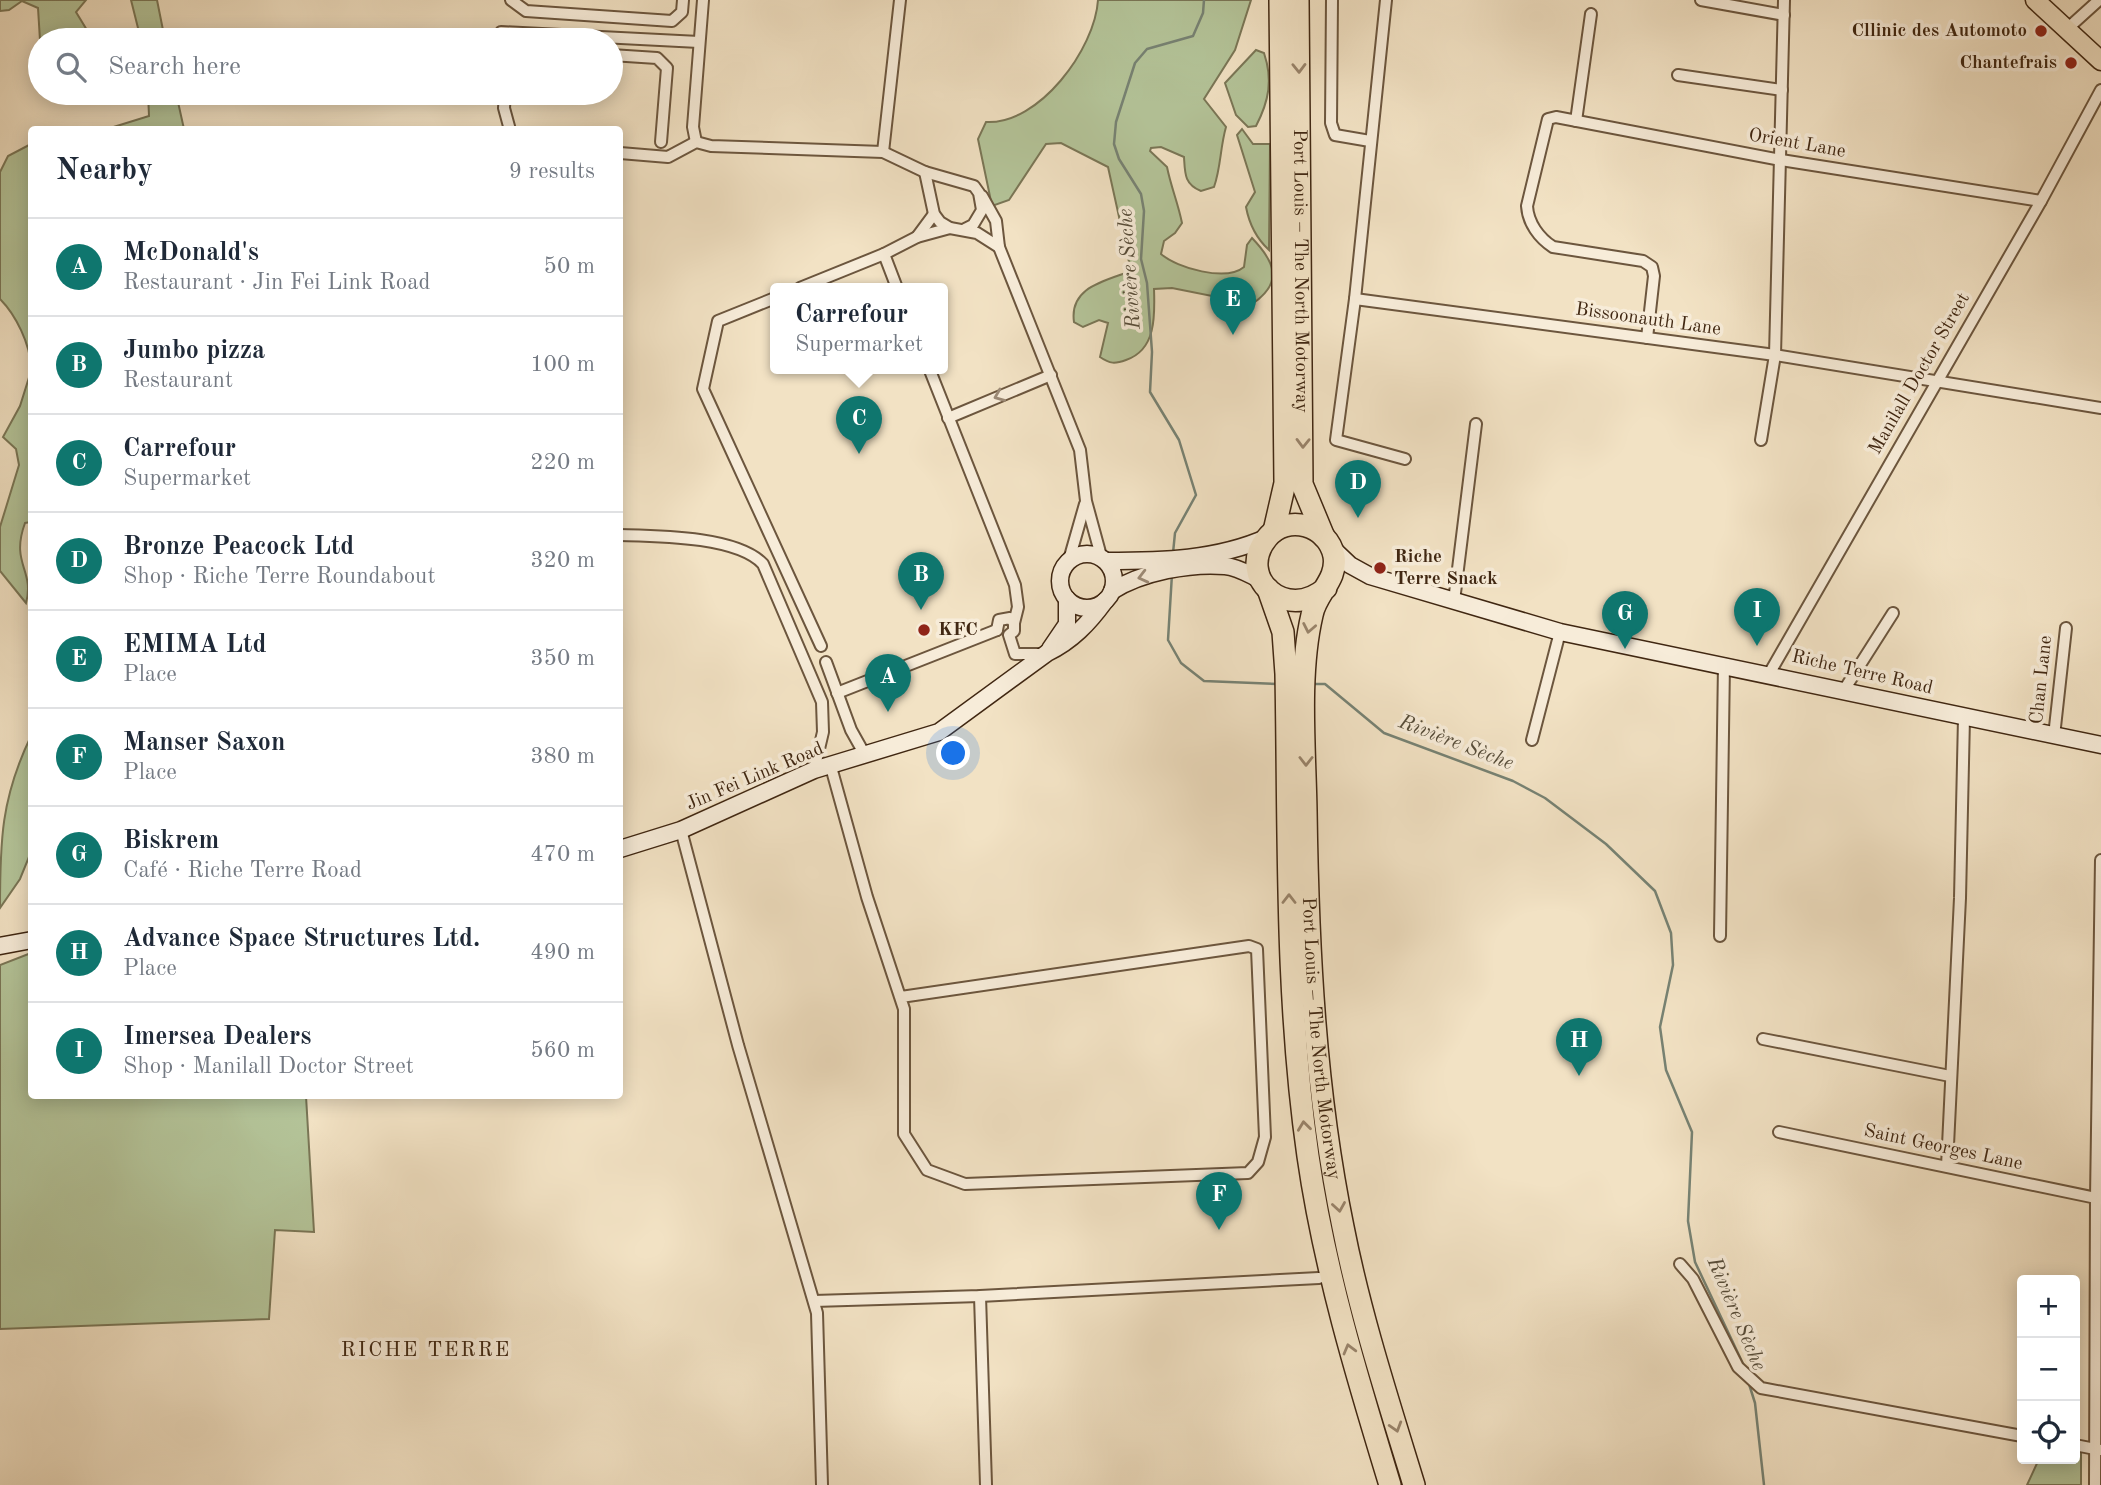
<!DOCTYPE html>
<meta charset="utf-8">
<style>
body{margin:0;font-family:"Old Standard TT",serif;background:#f6f6f7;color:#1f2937}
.controls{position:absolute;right:21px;bottom:21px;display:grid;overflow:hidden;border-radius:7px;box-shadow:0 4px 18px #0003}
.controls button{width:63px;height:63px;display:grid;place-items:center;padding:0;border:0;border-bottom:2px solid #e0e1e3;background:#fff;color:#1f2937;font:35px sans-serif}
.you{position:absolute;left:954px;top:754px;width:24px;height:24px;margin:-18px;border:5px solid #fff;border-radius:50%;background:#1a73e8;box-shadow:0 0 0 10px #1a73e833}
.badge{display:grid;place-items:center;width:46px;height:46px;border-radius:50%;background:#0f766e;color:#fff;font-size:23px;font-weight:700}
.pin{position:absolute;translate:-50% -58px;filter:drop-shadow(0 2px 4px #0008)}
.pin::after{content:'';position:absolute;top:37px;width:24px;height:21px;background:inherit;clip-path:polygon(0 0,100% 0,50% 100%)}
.popup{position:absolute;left:770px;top:283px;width:178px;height:91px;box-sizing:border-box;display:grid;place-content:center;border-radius:7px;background:#fff;filter:drop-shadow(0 2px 5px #0005);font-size:23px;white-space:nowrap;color:#747a83}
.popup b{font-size:26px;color:#1f2937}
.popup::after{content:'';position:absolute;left:50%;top:100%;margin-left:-14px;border:14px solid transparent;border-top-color:#fff}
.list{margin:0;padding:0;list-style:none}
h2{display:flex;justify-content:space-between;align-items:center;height:91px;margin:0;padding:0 28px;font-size:30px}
h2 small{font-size:23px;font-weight:400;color:#747a83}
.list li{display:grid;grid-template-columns:46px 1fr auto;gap:21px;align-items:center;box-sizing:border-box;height:98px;padding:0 28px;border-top:2px solid #e0e1e3}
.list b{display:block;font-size:26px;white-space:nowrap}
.list p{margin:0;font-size:23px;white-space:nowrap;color:#747a83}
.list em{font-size:23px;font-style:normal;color:#747a83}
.icon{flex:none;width:38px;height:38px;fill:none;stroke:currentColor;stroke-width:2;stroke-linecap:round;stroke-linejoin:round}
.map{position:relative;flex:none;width:2101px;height:1485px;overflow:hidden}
.search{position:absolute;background:#fff;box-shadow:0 4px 18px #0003;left:28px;top:28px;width:595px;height:77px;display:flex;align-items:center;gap:18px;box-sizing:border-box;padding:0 24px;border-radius:38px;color:#747a83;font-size:26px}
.panel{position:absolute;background:#fff;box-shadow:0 4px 18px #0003;left:28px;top:126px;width:595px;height:973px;border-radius:7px}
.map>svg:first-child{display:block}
.green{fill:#b4c499;stroke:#7a7656;stroke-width:2}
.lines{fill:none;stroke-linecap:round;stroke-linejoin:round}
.stream{stroke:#778273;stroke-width:2.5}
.street-casing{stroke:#6c563e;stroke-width:14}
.secondary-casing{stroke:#402712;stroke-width:19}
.primary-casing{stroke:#402712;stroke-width:21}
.highway-casing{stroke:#402712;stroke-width:24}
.street{stroke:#f7ecd9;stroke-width:10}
.secondary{stroke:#f7ecd9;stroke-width:16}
.primary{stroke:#f2e2c4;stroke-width:18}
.highway{stroke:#f2e2c4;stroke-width:21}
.oneway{stroke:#99846b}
.oneway2{stroke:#9c8a76}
.poi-dot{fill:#8f2418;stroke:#f7ecd9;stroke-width:2.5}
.labels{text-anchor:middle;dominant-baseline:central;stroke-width:7;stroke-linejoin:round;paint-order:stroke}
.poi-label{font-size:19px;font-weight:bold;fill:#402712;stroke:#f7ecd9;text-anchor:end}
.street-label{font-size:19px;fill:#402712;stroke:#f7ecd9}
.water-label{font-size:21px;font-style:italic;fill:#574d3a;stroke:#f7ecd9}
.neighbourhood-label{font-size:21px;letter-spacing:2px;fill:#402712;stroke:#f7ecd9}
</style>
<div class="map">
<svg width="2101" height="1485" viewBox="0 0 2101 1485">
<rect width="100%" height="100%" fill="#f2e2c4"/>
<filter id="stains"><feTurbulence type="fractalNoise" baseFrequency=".00286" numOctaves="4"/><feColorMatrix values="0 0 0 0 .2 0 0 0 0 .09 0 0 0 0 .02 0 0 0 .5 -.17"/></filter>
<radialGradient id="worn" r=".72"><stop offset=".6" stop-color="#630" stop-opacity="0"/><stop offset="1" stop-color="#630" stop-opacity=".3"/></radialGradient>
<g class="green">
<path d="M 0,0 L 86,0 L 76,12 L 93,40 L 40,40 L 38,8 L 22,1 L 9,10 L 0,11 Z"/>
<path d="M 131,0 L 157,0 L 165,40 L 141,40 Z"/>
<path d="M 1098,0 L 1251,0 L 1235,50 L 1204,99 L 1226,127 C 1220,148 1221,167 1214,187 L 1201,191 C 1184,184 1185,173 1184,157 L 1161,147 L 1151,148 L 1150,151 L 1167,167 C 1171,187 1178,203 1182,223 L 1175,233 L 1164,241 L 1161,254 C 1177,268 1226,282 1244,267 L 1247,245 L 1252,238 C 1276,263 1283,283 1252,304 L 1172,288 L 1154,289 C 1155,316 1156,350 1126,360 C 1115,364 1110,364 1100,357 L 1108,323 L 1099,320 L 1083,327 L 1074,322 C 1069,287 1105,281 1131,271 L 1108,167 L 1061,143 L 1046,144 L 1009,200 L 992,206 L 978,139 L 986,122 C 1039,125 1095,49 1098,0 Z"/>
<path d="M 1256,50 L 1264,53 C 1273,80 1269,101 1256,126 L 1248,127 L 1236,115 L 1225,83 Z"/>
<path d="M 148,93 L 176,93 L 184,129 L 107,129 L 149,116 Z"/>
<path d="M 1242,129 L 1253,144 L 1270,144 L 1269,250 C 1257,239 1249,223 1246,207 L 1255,192 L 1237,135 Z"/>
<path d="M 31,144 L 31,367 C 30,344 16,315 0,299 L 0,172 L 8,156 Z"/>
<path d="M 31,371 L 31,522 L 25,523 C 10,564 35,570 26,603 L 0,571 L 0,527 L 19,465 L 16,449 L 3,437 L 20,406 Z"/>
<path d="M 31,736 L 31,852 L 20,879 L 0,908 C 0,841 1,798 31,736 Z"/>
<path d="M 31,953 L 32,1096 L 306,1096 L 314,1232 L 275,1230 L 269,1319 L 0,1329 L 0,965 Z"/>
<path d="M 2075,1452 L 2081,1453 L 2081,1485 L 2027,1485 L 2039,1459 L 2075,1459 Z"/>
</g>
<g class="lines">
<g class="stream">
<path d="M 1173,553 L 1175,533 L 1196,495 L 1179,440 L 1150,392 L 1152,352 L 1147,283 L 1141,259 L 1144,211 L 1141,194 L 1119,159 L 1114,144 L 1116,122 L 1135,63 L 1147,49 L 1193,36 L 1203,13 L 1204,0"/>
<path d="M 1172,574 L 1168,640 L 1181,663 L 1204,681 L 1278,684"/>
<path d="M 1313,684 L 1325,684 L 1384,733 L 1513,781 L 1545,798 L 1606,844 L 1655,891 L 1671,933 L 1673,965 L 1660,1027 L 1666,1070 L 1692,1132 L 1688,1221 L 1695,1262 L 1745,1368"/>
<path d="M 1749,1384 L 1755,1403 L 1764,1485"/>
</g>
<defs>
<g id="street">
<path d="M 511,0 L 526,11 L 672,21 L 682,12 L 683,0"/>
<path d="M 1332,0 L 1331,123 L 1335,135 L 1370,141"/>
<path d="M 1386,0 L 1355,299 L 1336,440 L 1405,459"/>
<path d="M 1701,0 L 1784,15"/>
<path d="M 2067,29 L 2099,0"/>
<path d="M 501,32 L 699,42"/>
<path d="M 611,55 L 657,58 L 667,68 L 661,142"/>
<path d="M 1678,75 L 1782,90"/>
<path d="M 505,93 L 504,108 L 510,130"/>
<path d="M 1576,121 L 1591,14"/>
<path d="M 696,142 L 693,127 L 703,0"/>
<path d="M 883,152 L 900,0"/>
<path d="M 620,153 L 668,157 L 696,142 L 711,146 L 883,152 L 925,172 L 974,186 L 979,193 L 982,210 L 973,225 L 965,229"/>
<path d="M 925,172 L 934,214 L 940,222 L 950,228 L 977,233 L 999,247"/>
<path d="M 982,196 L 996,221 L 999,247 L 1080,450 L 1086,501 L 1101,556"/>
<path d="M 917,237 L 934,214"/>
<path d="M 800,288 L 884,254"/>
<path d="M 897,288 L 884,254 L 917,237 L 950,228"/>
<path d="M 775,298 L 718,321 L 703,389 L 821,646"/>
<path d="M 1355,299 L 1775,355 L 2101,408"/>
<path d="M 1647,338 L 1654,276 L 1652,267 L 1643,261 L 1553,247 C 1539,238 1528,223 1527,206 L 1548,119 L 1556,117 L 1781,160 L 2041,201"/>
<path d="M 929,368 L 1015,585 L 1018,607 L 1014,623"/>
<path d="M 948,418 L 1051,375"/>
<path d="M 1761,440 L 1775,355 L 1784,0"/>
<path d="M 620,535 C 657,536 737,536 763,564 L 822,702 L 823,732 L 814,770"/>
<path d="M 1069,560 L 1085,504"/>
<path d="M 1454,601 L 1476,424"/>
<path d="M 997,630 L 999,620 L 1010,618 L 1014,623 L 1014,631 L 1009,635 L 1015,654 L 1044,654"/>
<path d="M 826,662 L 851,730 L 865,755"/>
<path d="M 1769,674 L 2041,201 L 2101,90"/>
<path d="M 1844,690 L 1893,613"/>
<path d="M 837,693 L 997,630"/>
<path d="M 2054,736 L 2066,628"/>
<path d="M 1532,740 L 1560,632"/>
<path d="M 831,767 L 867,897 L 904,1009 L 904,1134 L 927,1170 L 965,1184 L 1248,1173 L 1258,1162 L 1265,1137 L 1257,949 L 1249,946 L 901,997"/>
<path d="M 681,830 L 738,1045 L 817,1313 L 822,1485"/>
<path d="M 1720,936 L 1724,664"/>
<path d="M 1763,1039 L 1950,1076"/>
<path d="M 1779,1132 L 2101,1199"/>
<path d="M 1947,1166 L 1960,898 L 1964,718"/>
<path d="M 1680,1264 L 1693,1279 L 1738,1367 L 1761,1388 L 2022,1436"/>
<path d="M 980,1296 L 986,1485"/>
<path d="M 814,1301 L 980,1296 L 1319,1278"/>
<path d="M 2075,1445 L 2100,1450"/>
<path d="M 2095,1485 L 2096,1198 L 2101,860"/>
</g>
<g id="secondary">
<path d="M 1331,547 L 1350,565 L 1370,576 L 1560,632 L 2101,745"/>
<circle cx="1087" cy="581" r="27"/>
<path d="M 1106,561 C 1161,561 1217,560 1268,537"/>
<path d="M 1112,591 C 1142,572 1190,563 1225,566 C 1238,567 1250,575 1261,580"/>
<path d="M 1050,649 L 1067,624 L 1067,599"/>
<path d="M 620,849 L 681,830 L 814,770 L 939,732 L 1047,653 C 1072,641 1089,623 1105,601"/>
<path d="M 0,946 L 32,940"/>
</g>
<path id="primary" d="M 2035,0 L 2101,61"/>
<g id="highway">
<path id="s1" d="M 1298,0 L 1302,484 L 1324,537"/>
<path d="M 1274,531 L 1285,483 L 1280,0"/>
<path id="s2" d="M 1326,588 C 1286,623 1235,577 1267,538 C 1287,513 1328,525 1334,556 C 1338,580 1316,593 1312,615 C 1298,675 1305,749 1306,811 C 1308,951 1315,1091 1343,1227 C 1360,1314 1388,1400 1414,1485"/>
<path d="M 1268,589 L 1283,632 L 1286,674 C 1289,835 1285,996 1308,1156 C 1324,1268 1357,1377 1390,1485"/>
</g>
</defs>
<use href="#street" class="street-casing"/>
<use href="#secondary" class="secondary-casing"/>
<use href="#primary" class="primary-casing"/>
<use href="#highway" class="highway-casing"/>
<use href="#street" class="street"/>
<use href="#secondary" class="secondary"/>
<use href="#primary" class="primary"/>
<use href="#highway" class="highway"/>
</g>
<defs><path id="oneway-chevron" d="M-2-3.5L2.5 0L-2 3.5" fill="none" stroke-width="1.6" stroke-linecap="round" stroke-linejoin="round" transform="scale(1.75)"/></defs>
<g class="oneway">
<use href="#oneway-chevron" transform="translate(1299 68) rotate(89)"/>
<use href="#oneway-chevron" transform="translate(1303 443) rotate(91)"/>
<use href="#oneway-chevron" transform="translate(1309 628) rotate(101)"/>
<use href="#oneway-chevron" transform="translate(1306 761) rotate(90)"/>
<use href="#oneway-chevron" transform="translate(1289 899) rotate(-90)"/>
<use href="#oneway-chevron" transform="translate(1304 1126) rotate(-97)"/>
<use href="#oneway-chevron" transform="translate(1339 1207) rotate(81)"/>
<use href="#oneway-chevron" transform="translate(1349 1349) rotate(-105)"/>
<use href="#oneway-chevron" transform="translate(1396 1427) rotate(73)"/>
</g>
<g class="oneway2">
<use href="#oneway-chevron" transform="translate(999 396) rotate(158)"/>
<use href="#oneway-chevron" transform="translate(1143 577) rotate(166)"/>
</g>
<g class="poi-dot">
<circle cx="2041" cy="31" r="7"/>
<circle cx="2071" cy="63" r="7"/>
<circle cx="1380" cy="568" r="7"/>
<circle cx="924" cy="630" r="7"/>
</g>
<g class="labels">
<g class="poi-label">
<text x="2027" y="31">Cllinic des Automoto</text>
<text x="2057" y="63">Chantefrais</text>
<text x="1394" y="557" text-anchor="start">Riche<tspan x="1394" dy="22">Terre Snack</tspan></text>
<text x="938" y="630" text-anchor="start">KFC</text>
</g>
<g class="street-label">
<text transform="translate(1797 144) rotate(10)">Orient Lane</text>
<text stroke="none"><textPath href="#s1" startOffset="271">Port Louis – The North Motorway</textPath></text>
<text transform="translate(1648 320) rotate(8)">Bissoonauth Lane</text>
<text transform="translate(1920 374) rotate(-60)">Manilall Doctor Street</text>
<text transform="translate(1862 673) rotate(13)">Riche Terre Road</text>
<text transform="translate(2042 680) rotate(-84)">Chan Lane</text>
<text transform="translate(755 777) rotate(-23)">Jin Fei Link Road</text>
<text stroke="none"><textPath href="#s2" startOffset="696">Port Louis – The North Motorway</textPath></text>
<text transform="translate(1943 1148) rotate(12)">Saint Georges Lane</text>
</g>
<g class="water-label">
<text transform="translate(1130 269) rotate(-94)">Rivière Sèche</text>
<text transform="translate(1456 743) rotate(21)">Rivière Sèche</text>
<text transform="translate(1736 1314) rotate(67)">Rivière Sèche</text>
</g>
<g class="neighbourhood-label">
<text x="426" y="1350">RICHE TERRE</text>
</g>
</g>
<rect width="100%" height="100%" filter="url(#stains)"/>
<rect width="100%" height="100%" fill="url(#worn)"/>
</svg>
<div class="controls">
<button>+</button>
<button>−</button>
<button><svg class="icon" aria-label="locate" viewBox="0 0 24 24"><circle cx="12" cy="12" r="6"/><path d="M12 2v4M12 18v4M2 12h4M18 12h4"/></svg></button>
</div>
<div class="you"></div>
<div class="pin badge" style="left:888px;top:712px">A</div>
<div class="pin badge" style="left:921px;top:610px">B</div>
<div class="pin badge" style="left:859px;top:454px">C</div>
<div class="popup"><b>Carrefour</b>Supermarket</div>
<div class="pin badge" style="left:1358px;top:518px">D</div>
<div class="pin badge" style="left:1233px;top:335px">E</div>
<div class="pin badge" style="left:1219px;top:1230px">F</div>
<div class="pin badge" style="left:1625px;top:649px">G</div>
<div class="pin badge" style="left:1579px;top:1076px">H</div>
<div class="pin badge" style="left:1757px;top:646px">I</div>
<div class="search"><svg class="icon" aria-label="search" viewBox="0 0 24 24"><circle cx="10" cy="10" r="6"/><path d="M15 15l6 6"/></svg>Search here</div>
<section class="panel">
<h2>Nearby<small>9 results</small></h2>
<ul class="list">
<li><span class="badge">A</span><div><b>McDonald's</b><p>Restaurant · Jin Fei Link Road</p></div><em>50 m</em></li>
<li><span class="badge">B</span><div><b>Jumbo pizza</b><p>Restaurant</p></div><em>100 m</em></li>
<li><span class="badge">C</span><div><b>Carrefour</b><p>Supermarket</p></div><em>220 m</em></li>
<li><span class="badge">D</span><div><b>Bronze Peacock Ltd</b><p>Shop · Riche Terre Roundabout</p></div><em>320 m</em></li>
<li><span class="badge">E</span><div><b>EMIMA Ltd</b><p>Place</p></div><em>350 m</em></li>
<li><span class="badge">F</span><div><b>Manser Saxon</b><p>Place</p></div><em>380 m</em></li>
<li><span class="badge">G</span><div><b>Biskrem</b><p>Café · Riche Terre Road</p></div><em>470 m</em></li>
<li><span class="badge">H</span><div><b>Advance Space Structures Ltd.</b><p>Place</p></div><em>490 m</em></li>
<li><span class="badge">I</span><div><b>Imersea Dealers</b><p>Shop · Manilall Doctor Street</p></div><em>560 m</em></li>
</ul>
</section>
</div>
